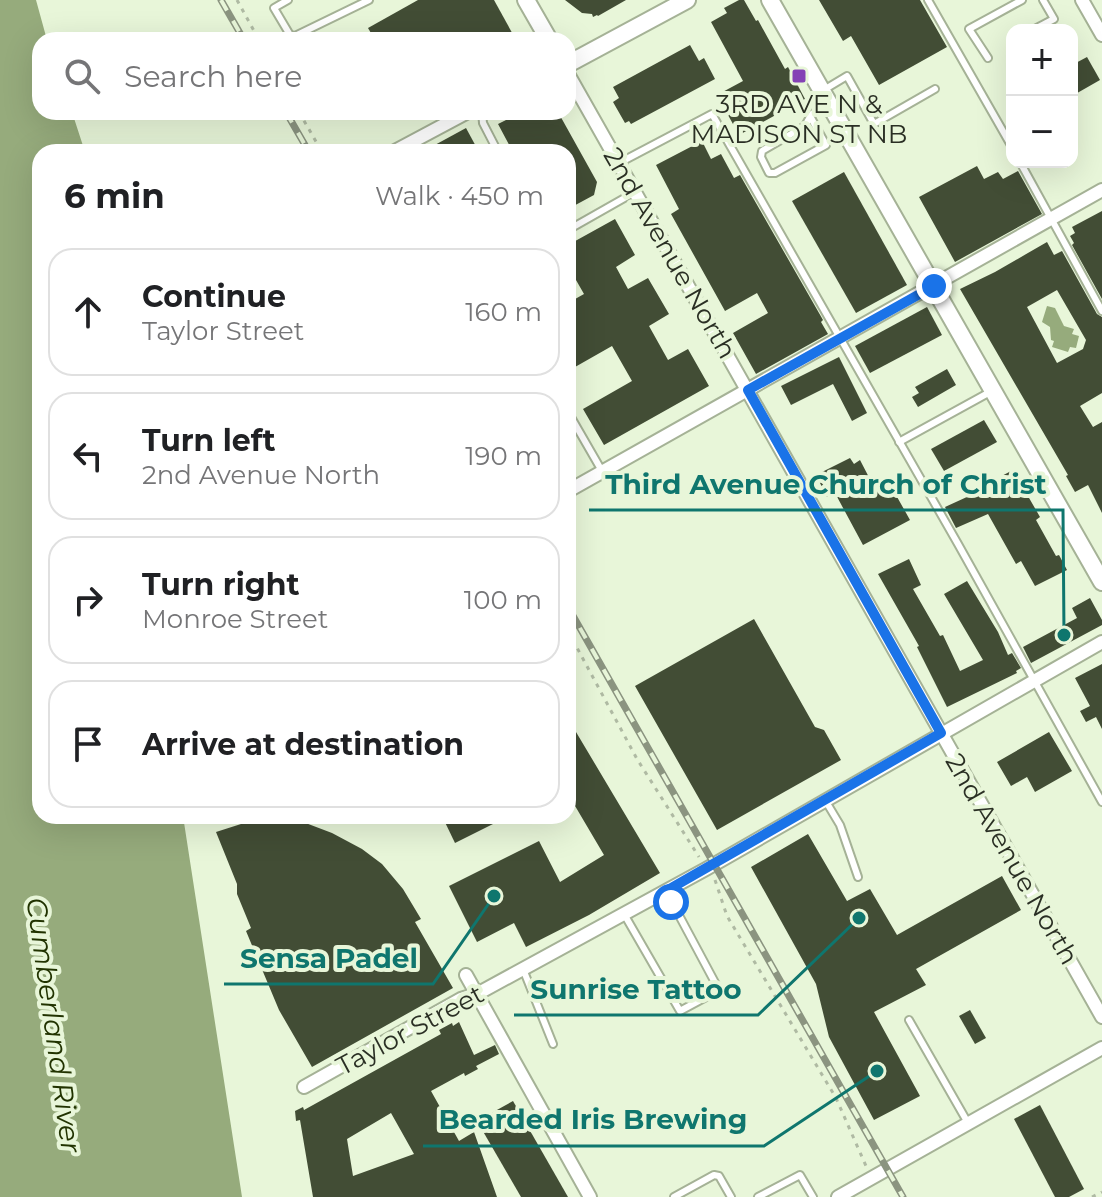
<!DOCTYPE html>
<meta charset="utf-8">
<style>
body{margin:0;font-family:Montserrat,sans-serif;background:#f6f6f6;color:#202124}
.controls{position:absolute;right:24px;top:24px;display:grid;overflow:hidden;border-radius:16px;box-shadow:0 8px 32px #0002}
.controls button{width:72px;height:72px;display:grid;place-items:center;padding:0;border:0;border-bottom:2px solid #e0e0e0;background:#fff;color:#202124;font:40px sans-serif}
.stop{position:absolute;width:24px;height:24px;margin:-18px;border:6px solid #1a73e8;border-radius:50%;background:#fff}
.stop.end{background:#1a73e8;border-color:#fff;box-shadow:0 2px 8px #0008}
.list{margin:0;padding:0;list-style:none}
h2{display:flex;justify-content:space-between;align-items:center;height:104px;margin:0;padding:0 32px;font-size:34px}
h2 small{font-size:26px;font-weight:400;color:#757577}
.list li{display:grid;grid-template-columns:52px 1fr auto;gap:24px;align-items:center;box-sizing:border-box;height:128px;margin:0 16px 16px;padding:0 16px;border:2px solid #e0e0e0;border-radius:24px}
.list b{display:block;font-size:30px;white-space:nowrap}
.list p{margin:0;font-size:26px;white-space:nowrap;color:#757577}
.list em{font-size:26px;font-style:normal;color:#757577}
.icon{flex:none;width:44px;height:44px;fill:none;stroke:currentColor;stroke-width:2;stroke-linecap:round;stroke-linejoin:round}
.map{position:relative;flex:none;width:1102px;height:1197px;overflow:hidden}
.search{position:absolute;background:#fff;box-shadow:0 8px 32px #0002;left:32px;top:32px;width:544px;height:88px;display:flex;align-items:center;gap:20px;box-sizing:border-box;padding:0 28px;border-radius:24px;color:#757577;font-size:30px}
.panel{position:absolute;background:#fff;box-shadow:0 8px 32px #0002;left:32px;top:144px;width:544px;height:680px;border-radius:24px}
.map>svg:first-child{display:block}
.water{fill:#96ab7c}
.building{fill:#424d35;fill-rule:evenodd}
.lines{fill:none;stroke-linecap:round;stroke-linejoin:round}
.service-casing{stroke:#a5b296;stroke-width:10}
.minor-casing{stroke:#a5b296;stroke-width:16}
.tertiary-casing{stroke:#a5b296;stroke-width:20}
.path{stroke:#afbaa3;stroke-width:3;stroke-dasharray:4 6;stroke-linecap:butt}
.service{stroke:#fff;stroke-width:6}
.minor{stroke:#fff;stroke-width:12}
.tertiary{stroke:#fff;stroke-width:16}
.rail-casing{stroke:#8b9480;stroke-width:7}
.rail{stroke:#e8f6d9;stroke-width:4;stroke-dasharray:12;stroke-linecap:butt}
.route{stroke:#1a73e8;stroke-width:10}
.poi-dot{fill:#8441b5;stroke:#e8f6d9;stroke-width:3}
.labels{text-anchor:middle;dominant-baseline:central;stroke-width:8;stroke-linejoin:round;paint-order:stroke}
.poi-label{font-size:26px;fill:#2a2f24;stroke:#e8f6d9}
.street-label{font-size:26px;fill:#2a2f24;stroke:#e8f6d9}
.water-label{font-size:28px;font-style:italic;fill:#213300;stroke:#e8f6d9}
.leader{fill:none;stroke:#0f766e;stroke-width:3}
.callout-dot{fill:#0f766e;stroke:#e8f6d9;stroke-width:3}
.callout-label{font-size:28px;text-anchor:middle;font-weight:bold;fill:#0f766e;stroke:#e8f6d9;stroke-width:8;stroke-linejoin:round;paint-order:stroke}
</style>
<div class="map">
<svg width="1102" height="1197" viewBox="0 0 1102 1197">
<rect width="100%" height="100%" fill="#e8f6d9"/>
<g class="water">
<path d="M 0,0 L 36,0 L 47,40 L 40,40 L 40,112 L 72,112 L 85,152 L 40,152 L 40,816 L 183,816 L 242,1197 L 0,1197 Z"/>
<path d="M 1047,306 L 1055,308 L 1064,326 L 1074,329 L 1072,334 L 1079,336 L 1076,348 L 1070,347 L 1068,352 L 1052,347 L 1054,341 L 1051,340 L 1050,327 L 1042,322 Z"/>
</g>
<g class="building">
<path d="M 418,0 L 494,0 L 516,40 L 375,40 L 368,28 Z"/>
<path d="M 565,0 L 626,0 L 598,16 L 597,15 L 593,17 L 592,14 L 582,13 Z"/>
<path d="M 739,0 L 744,0 L 756,21 L 758,20 L 785,69 L 788,67 L 805,99 L 739,135 L 717,95 L 743,81 L 711,22 L 727,13 L 724,8 Z"/>
<path d="M 819,0 L 920,0 L 947,47 L 879,85 L 851,36 L 843,41 Z"/>
<path d="M 690,45 L 699,61 L 704,58 L 715,79 L 631,124 L 629,121 L 625,123 L 613,102 L 619,98 L 613,87 Z"/>
<path d="M 1087,57 L 1100,80 L 1072,96 L 1072,65 Z"/>
<path d="M 507,112 L 558,112 L 597,182 L 594,195 L 568,209 L 568,152 L 513,152 L 498,124 L 510,118 Z"/>
<path d="M 466,128 L 479,152 L 422,152 Z"/>
<path d="M 702,141 L 711,159 L 721,154 L 734,178 L 740,175 L 823,320 L 821,322 L 828,334 L 756,374 L 733,333 L 768,313 L 757,293 L 725,311 L 671,214 L 679,209 L 656,165 Z"/>
<path d="M 977,166 L 984,179 L 998,172 L 1003,179 L 1018,171 L 1042,214 L 955,262 L 919,197 Z"/>
<path d="M 844,172 L 907,285 L 856,313 L 792,201 Z"/>
<path d="M 1102,211 L 1102,299 L 1072,245 L 1074,243 L 1070,236 L 1075,233 L 1072,227 Z"/>
<path d="M 615,219 L 635,255 L 616,267 L 628,289 L 648,278 L 669,314 L 649,326 L 668,360 L 688,349 L 709,386 L 604,445 L 583,409 L 632,381 L 612,346 L 568,371 L 568,303 L 584,294 L 568,266 L 568,245 Z"/>
<path d="M 1047,242 L 1054,255 L 1062,251 L 1097,314 L 1102,317 L 1102,393 L 1080,406 L 1093,427 L 1102,422 L 1102,513 L 1088,485 L 1075,492 L 1066,476 L 1068,475 L 960,289 L 995,272 ZM 1057,290 L 1086,340 L 1083,349 L 1057,363 L 1027,307 Z"/>
<path d="M 927,307 L 942,335 L 870,373 L 855,346 Z"/>
<path d="M 839,357 L 867,413 L 852,421 L 833,384 L 791,405 L 781,386 Z"/>
<path d="M 947,369 L 956,385 L 918,407 L 912,397 L 919,393 L 915,387 Z"/>
<path d="M 984,420 L 997,442 L 944,471 L 931,449 Z"/>
<path d="M 850,458 L 854,464 L 860,460 L 874,487 L 887,479 L 910,520 L 863,545 L 835,493 L 827,497 L 816,475 Z"/>
<path d="M 1013,470 L 1040,517 L 1036,520 L 1056,556 L 1059,555 L 1067,570 L 1035,586 L 1021,561 L 1016,564 L 988,514 L 956,528 L 945,507 L 980,491 L 979,488 Z"/>
<path d="M 909,559 L 921,585 L 913,589 L 940,636 L 943,635 L 960,671 L 983,660 L 944,594 L 967,581 L 998,632 L 1008,655 L 1012,653 L 1021,668 L 1016,671 L 1017,673 L 947,707 L 917,647 L 919,646 L 878,574 Z"/>
<path d="M 1090,598 L 1102,620 L 1102,625 L 1031,663 L 1023,647 L 1077,618 L 1072,608 Z"/>
<path d="M 754,619 L 815,727 L 824,730 L 841,760 L 717,830 L 635,686 Z"/>
<path d="M 1102,664 L 1102,729 L 1096,717 L 1086,722 L 1080,711 L 1090,706 L 1075,678 Z"/>
<path d="M 576,732 L 660,873 L 589,915 L 526,947 L 514,923 L 477,942 L 449,886 L 539,841 L 560,882 L 604,855 L 568,794 L 568,736 Z"/>
<path d="M 1049,732 L 1072,771 L 1035,792 L 1027,777 L 1011,786 L 997,762 Z"/>
<path d="M 442,816 L 509,816 L 455,843 Z"/>
<path d="M 272,817 L 303,822 L 332,833 L 362,849 L 382,864 L 403,889 L 421,919 L 415,922 L 453,988 L 312,1067 L 279,1010 L 246,931 L 251,928 L 237,894 L 237,884 L 216,832 L 241,824 Z"/>
<path d="M 808,834 L 847,901 L 870,889 L 897,935 L 1002,876 L 1021,910 L 916,969 L 926,985 L 874,1012 L 920,1096 L 874,1120 L 829,1037 L 816,984 L 751,867 Z"/>
<path d="M 970,1010 L 986,1038 L 975,1044 L 959,1016 Z"/>
<path d="M 459,1022 L 474,1055 L 495,1045 L 499,1054 L 476,1066 L 478,1069 L 465,1076 L 464,1073 L 431,1091 L 459,1141 L 474,1132 L 497,1197 L 313,1197 L 300,1120 L 296,1121 L 295,1111 L 303,1107 L 304,1110 L 441,1034 L 439,1030 L 452,1023 L 453,1026 ZM 391,1113 L 414,1154 L 353,1176 L 347,1139 Z"/>
<path d="M 513,1101 L 568,1197 L 521,1197 L 477,1121 Z"/>
<path d="M 1040,1105 L 1084,1189 L 1069,1197 L 1055,1197 L 1014,1119 Z"/>
</g>
<g class="lines">
<defs>
<g id="service">
<path d="M 288,0 L 274,8 L 290,35 L 295,36 L 369,0"/>
<path d="M 928,0 L 1012,147"/>
<path d="M 1033,30 L 1054,19 L 1043,0"/>
<path d="M 988,58 L 969,29 L 1022,0"/>
<path d="M 822,91 L 847,76 L 874,124 L 935,89"/>
<path d="M 482,112 L 483,123 L 498,152"/>
<path d="M 810,116 L 826,145 L 775,173 L 769,173 L 761,157 L 762,151 L 805,126 C 807,122 809,118 812,114 L 827,106"/>
<path d="M 1020,162 L 1102,311"/>
<path d="M 619,163 L 712,114 L 958,544 L 1102,802"/>
<path d="M 568,230 L 635,192"/>
<path d="M 568,412 L 602,471"/>
<path d="M 899,442 L 990,392"/>
<path d="M 825,800 L 840,825 L 858,877"/>
<path d="M 624,914 L 680,1011 L 719,990 L 666,891"/>
<path d="M 523,969 L 553,1044"/>
<path d="M 909,1020 L 968,1123"/>
<path d="M 674,1197 L 714,1175 L 719,1176 L 731,1197"/>
<path d="M 758,1197 L 800,1175 L 813,1197"/>
</g>
<g id="minor">
<path d="M 1082,0 L 1102,35"/>
<path d="M 568,74 L 1102,1017"/>
<path d="M 393,152 L 468,112"/>
<path d="M 568,491 L 1102,190"/>
<path d="M 466,975 L 590,1197"/>
<path d="M 304,1087 L 461,999 L 477,994 L 706,869 L 1102,642"/>
<path d="M 838,1197 L 1102,1048"/>
</g>
<g id="tertiary">
<path d="M 526,0 L 549,40"/>
<path d="M 770,0 L 1102,582"/>
<path d="M 568,64 L 687,0"/>
</g>
</defs>
<use href="#service" class="service-casing"/>
<use href="#minor" class="minor-casing"/>
<use href="#tertiary" class="tertiary-casing"/>
<g class="path">
<path d="M 237,0 L 259,40"/>
<path d="M 299,112 L 322,152"/>
<path d="M 568,631 L 637,759 L 699,857"/>
<path d="M 715,880 L 727,916 L 836,1098 L 866,1166"/>
<path d="M 1092,1197 L 1102,1192"/>
</g>
<use href="#service" class="service"/>
<use href="#minor" class="minor"/>
<use href="#tertiary" class="tertiary"/>
<defs>
<g id="rail">
<path d="M 221,0 L 244,40"/>
<path d="M 286,112 L 309,152"/>
<path d="M 568,607 L 903,1197"/>
</g>
</defs>
<use href="#rail" class="rail-casing"/>
<use href="#rail" class="rail"/>
</g>
<g class="lines">
<path class="route" d="M 671,902 L 666,891 L 941,733 L 748,390 L 934,286"/>
</g>
<rect class="poi-dot" x="791" y="68" width="16" height="16" rx="4"/>
<g class="labels">
<g class="poi-label">
<text x="799" y="104">3RD AVE N &amp;<tspan x="799" dy="30">MADISON ST NB</tspan></text>
</g>
<g class="street-label">
<text transform="translate(670 253) rotate(60)">2nd Avenue North</text>
<text transform="translate(1012 859) rotate(60)">2nd Avenue North</text>
<text transform="translate(410 1030) rotate(-28)">Taylor Street</text>
</g>
<g class="water-label">
<text transform="translate(54 1025) rotate(82)">Cumberland River</text>
</g>
</g>
<path class="leader" d="M1064 635L1063 510H589M494 896L433 984H224M859 918L758 1015H514M877 1071L764 1146H423"/>
<g class="callout-dot">
<circle cx="1064" cy="635" r="8"/>
<circle cx="494" cy="896" r="8"/>
<circle cx="859" cy="918" r="8"/>
<circle cx="877" cy="1071" r="8"/>
</g>
<g class="callout-label">
<text x="826" y="494">Third Avenue Church of Christ</text>
<text x="329" y="968">Sensa Padel</text>
<text x="636" y="999">Sunrise Tattoo</text>
<text x="593" y="1129">Bearded Iris Brewing</text>
</g>
</svg>
<div class="controls">
<button>+</button>
<button>−</button>
</div>
<div class="stop" style="left:671px;top:902px"></div>
<div class="stop end" style="left:934px;top:286px"></div>
<div class="search"><svg class="icon" aria-label="search" viewBox="0 0 24 24"><circle cx="10" cy="10" r="6"/><path d="M15 15l6 6"/></svg>Search here</div>
<section class="panel">
<h2>6 min<small>Walk · 450 m</small></h2>
<ul class="list">
<li><svg class="icon" aria-label="ahead" viewBox="0 0 24 24"><path d="M12 20V5M6 11l6-6 6 6"/></svg><div><b>Continue</b><p>Taylor Street</p></div><em>160 m</em></li>
<li><svg class="icon" aria-label="left" viewBox="0 0 24 24"><path d="M17 20v-9H6M10 6l-5 5 5 5"/></svg><div><b>Turn left</b><p>2nd Avenue North</p></div><em>190 m</em></li>
<li><svg class="icon" aria-label="right" viewBox="0 0 24 24"><path d="M7 20v-9h11M14 6l5 5-5 5"/></svg><div><b>Turn right</b><p>Monroe Street</p></div><em>100 m</em></li>
<li><svg class="icon" aria-label="arrive" viewBox="0 0 24 24"><path d="M6 21V4h12l-3 4 3 4H6"/></svg><div><b>Arrive at destination</b></div></li>
</ul>
</section>
</div>
